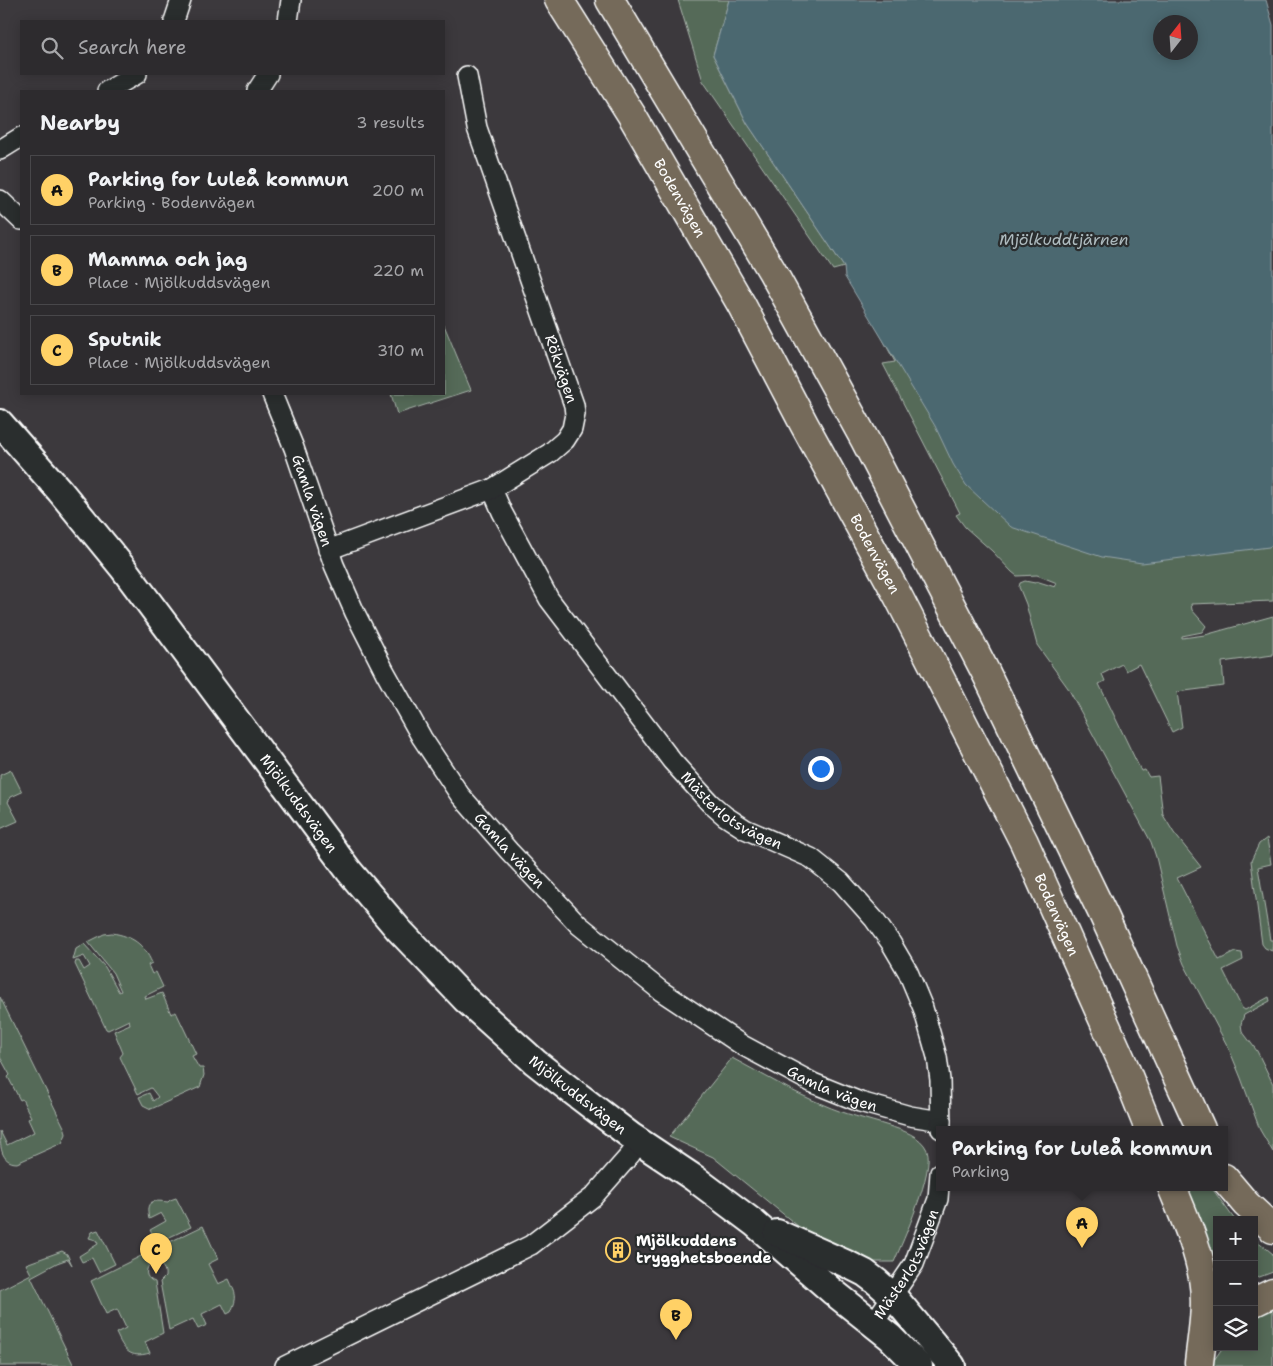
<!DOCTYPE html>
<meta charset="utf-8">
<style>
body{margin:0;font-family:"Shantell Sans",sans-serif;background:#353336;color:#f1f3f6}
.controls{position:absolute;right:15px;bottom:15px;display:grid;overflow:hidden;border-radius:0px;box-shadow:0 2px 12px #0003}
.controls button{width:45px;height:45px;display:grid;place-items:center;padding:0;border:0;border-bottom:1px solid #48474a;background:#2d2b2e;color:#f1f3f6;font:25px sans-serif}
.compass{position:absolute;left:1153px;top:15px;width:45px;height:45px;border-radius:50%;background:#2d2b2e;box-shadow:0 2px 12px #0003;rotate:17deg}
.you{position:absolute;left:820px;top:768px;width:18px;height:18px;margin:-12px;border:4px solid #fff;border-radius:50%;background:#1a73e8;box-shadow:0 0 0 8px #1a73e833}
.badge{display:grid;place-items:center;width:32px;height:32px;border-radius:50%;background:#ffd166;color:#111;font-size:16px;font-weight:700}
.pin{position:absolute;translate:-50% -41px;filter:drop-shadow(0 1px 2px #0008)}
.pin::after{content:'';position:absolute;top:26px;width:18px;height:15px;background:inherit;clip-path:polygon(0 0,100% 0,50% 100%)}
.popup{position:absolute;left:936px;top:1126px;width:292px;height:65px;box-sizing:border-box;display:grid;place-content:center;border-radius:0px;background:#2d2b2e;filter:drop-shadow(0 1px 4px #0005);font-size:16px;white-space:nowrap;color:#a7a7aa}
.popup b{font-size:19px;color:#f1f3f6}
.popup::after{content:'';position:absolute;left:50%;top:100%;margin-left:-10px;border:10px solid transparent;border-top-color:#2d2b2e}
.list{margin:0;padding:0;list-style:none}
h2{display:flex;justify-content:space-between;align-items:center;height:65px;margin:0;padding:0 20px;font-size:21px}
h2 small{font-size:16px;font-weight:400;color:#a7a7aa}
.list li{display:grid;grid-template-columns:32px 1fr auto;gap:15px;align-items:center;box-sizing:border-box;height:70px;margin:0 10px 10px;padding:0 10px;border:1px solid #48474a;border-radius:0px}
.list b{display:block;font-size:19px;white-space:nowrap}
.list p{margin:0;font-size:16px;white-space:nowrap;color:#a7a7aa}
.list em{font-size:16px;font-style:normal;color:#a7a7aa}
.icon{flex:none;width:28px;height:28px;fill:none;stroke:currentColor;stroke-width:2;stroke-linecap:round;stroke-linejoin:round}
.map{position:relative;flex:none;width:1273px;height:1366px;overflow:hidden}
.search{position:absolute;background:#2d2b2e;box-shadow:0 2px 12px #0003;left:20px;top:20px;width:425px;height:55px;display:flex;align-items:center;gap:12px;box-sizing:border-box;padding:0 18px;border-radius:0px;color:#a7a7aa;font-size:19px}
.panel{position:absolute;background:#2d2b2e;box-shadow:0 2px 12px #0003;left:20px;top:90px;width:425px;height:305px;border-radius:0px}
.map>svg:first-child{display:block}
.green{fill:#546b58;stroke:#aab5ac}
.water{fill:#4c6770;stroke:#94a4a9;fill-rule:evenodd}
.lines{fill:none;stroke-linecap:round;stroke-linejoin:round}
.street-casing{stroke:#fff;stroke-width:22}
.secondary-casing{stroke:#fff;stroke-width:30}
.primary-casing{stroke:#fff;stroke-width:31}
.street{stroke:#2a2d2e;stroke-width:19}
.secondary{stroke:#2a2d2e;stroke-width:26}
.primary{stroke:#746a5a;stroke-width:28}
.labels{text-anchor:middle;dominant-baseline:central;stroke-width:4.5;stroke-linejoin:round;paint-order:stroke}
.street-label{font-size:15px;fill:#fff;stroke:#2a2d2e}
.poi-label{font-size:15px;font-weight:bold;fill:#fff;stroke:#2a2d2e;text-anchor:start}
.water-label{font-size:16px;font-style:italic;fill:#aebbbf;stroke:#2a2d2e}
</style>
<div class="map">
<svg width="1273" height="1366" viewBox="0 0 1273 1366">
<rect width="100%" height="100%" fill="#3c393d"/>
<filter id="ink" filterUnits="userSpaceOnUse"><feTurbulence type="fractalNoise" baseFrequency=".02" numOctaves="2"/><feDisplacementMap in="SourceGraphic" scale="10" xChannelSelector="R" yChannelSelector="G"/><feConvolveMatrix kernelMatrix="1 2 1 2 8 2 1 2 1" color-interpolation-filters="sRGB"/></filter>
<g filter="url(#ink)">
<g class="green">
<path d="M 678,0 L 729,0 L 713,55 L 747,123 L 844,267 L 1273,486 L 1273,601 L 1191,604 L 1192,610 L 1206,626 L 1202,632 L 1182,636 L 1182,638 L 1205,635 L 1273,616 L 1273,655 L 1222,662 L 1224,686 L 1177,692 L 1182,727 L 1172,732 L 1139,664 L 1126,671 L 1122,664 L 1102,674 L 1105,681 L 1099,684 L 1141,771 L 1145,770 L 1149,777 L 1158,776 L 1163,815 L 1174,833 L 1201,867 L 1177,878 L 1219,960 L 1235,952 L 1242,953 L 1243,960 L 1223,970 L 1242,1008 L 1245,1010 L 1269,997 L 1270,1001 L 1244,1015 L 1241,1024 L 1242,1031 L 1257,1051 L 1273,1084 L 1273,1152 L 1260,1130 L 1241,1078 L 1229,1049 L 1184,964 L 1177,946 L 1156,857 L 1151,842 L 1068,688 L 1037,645 L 1026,604 L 1019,587 L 1020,583 L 1025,581 L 1035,583 L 1036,581 L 1055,587 L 1057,583 L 1037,575 L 1017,576 L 1012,572 L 992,551 L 965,527 L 956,515 L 960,513 L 883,364 L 895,362 L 844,267 L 833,270 L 703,81 Z"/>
<path d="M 444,325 L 471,390 L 397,414 L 391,394 L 444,394 Z"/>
<path d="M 11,770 L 22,792 L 11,797 L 8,802 L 18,821 L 0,829 L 0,775 Z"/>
<path d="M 1267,838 L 1271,864 L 1258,867 L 1270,940 L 1273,940 L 1272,951 L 1265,948 L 1262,944 L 1251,861 L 1259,844 Z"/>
<path d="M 112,933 C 132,936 144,944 152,963 L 148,965 L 152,974 L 156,972 L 163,987 L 145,996 L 146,999 L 162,993 L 171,1014 L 176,1012 L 196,1054 L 192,1056 L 199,1068 L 203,1068 L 204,1075 L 200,1087 L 151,1109 L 143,1105 L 139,1097 L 149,1093 L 153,1101 L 158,1097 L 151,1088 L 138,1094 L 120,1057 L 123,1053 L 114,1031 L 130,1024 L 129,1020 L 108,1030 L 106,1029 L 75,964 L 76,961 L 79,961 L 84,970 L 90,966 L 84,956 L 73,960 L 76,949 L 84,944 L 105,967 L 119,992 L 121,991 L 113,973 L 88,942 L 104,934 Z"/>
<path d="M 0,997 L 65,1129 L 66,1134 L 62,1143 L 17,1163 C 0,1163 0,1144 0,1131 L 7,1145 L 34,1132 L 28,1119 L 31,1117 L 22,1099 L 20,1100 L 8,1077 L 10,1075 L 0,1057 Z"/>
<path d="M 732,1058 C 762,1074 792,1092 824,1105 C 844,1114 867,1119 889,1126 C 902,1130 921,1136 927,1150 C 935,1170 903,1241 894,1262 L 873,1262 L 833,1242 L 804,1231 L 713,1157 L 669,1137 Z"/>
<path d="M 1187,1187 L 1211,1187 L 1235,1220 L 1217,1220 L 1217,1284 L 1215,1264 Z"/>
<path d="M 176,1198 L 191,1227 L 157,1243 L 150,1230 L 166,1221 L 161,1213 L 149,1219 C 145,1200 152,1200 168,1202 L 170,1200 Z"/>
<path d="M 203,1226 L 218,1259 L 208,1264 L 218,1284 L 229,1279 C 236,1295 238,1296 231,1312 L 227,1314 L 222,1304 L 202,1314 L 207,1325 L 198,1329 L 193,1319 L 169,1330 L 160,1282 L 165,1277 C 166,1268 162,1266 155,1261 L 151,1251 Z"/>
<path d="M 98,1230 L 115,1264 L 99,1272 L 92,1258 L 82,1262 L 79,1256 L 98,1244 L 96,1240 L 89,1238 L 92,1232 Z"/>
<path d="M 1254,1238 L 1273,1254 L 1273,1272 L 1254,1279 Z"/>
<path d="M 62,1251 L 67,1254 L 72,1265 L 68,1259 L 57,1263 L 31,1277 L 74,1366 L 0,1366 L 0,1290 L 31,1274 L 26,1264 Z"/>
<path d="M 145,1254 L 149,1265 C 144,1273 147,1279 155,1282 L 163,1333 L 145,1342 L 150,1353 C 129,1359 124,1350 116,1333 L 126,1328 L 117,1309 L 106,1314 L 91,1281 Z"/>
<path d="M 1273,1308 L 1273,1366 L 1210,1366 L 1223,1347 L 1254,1347 L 1254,1317 Z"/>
</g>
<path class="water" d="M 729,0 L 1266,0 L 1273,25 L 1273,544 L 1269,547 L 1142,563 L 1102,557 L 1011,527 L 966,485 L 953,464 L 935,426 L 845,277 L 844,267 L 747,123 L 713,55 ZM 1160,22 L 1190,22 L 1190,52 L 1160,52 Z"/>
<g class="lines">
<defs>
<g id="street">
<path d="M 174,21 L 181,0"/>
<path d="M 288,21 L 291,0"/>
<path d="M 107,91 L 137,74"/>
<path d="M 257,91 L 268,74"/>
<path d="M 0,150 L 21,137"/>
<path d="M 0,200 L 21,220"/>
<path id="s1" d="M 272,394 L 294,448 L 334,565 L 355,613 L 385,672 L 422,738 L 460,795 L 509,851 L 579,925 L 661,991 L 742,1045 L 813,1083 L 860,1102 L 910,1116 L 941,1121"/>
<path id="s2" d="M 492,489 L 502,512 L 549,599 L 672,761 L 710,803 L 725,816 L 745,829 L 811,858 L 841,882 L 874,919 L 891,943 L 908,972 L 923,1008 L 937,1057 L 940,1080 L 941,1129"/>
<path d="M 328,550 L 492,489 L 508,479 L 550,453 L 565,440 L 572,429 L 575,414 L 574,405 L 477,128 L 467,76"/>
<path id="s3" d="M 873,1324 L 914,1264 L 938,1199 L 940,1173"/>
<path d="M 285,1366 L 531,1245 L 593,1197 L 630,1155 L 639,1142"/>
</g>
<g id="secondary">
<path id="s4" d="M 0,423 L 60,491 L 123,568 L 349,871 L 399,930 L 465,999 L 535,1062 L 568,1088 L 631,1136 L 694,1178 L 754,1223 L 832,1291 L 890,1337 L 919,1366"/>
<path d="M 777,1233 L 849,1265 L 865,1273 L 877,1282 L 893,1296 L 952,1366"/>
</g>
<g id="primary">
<path id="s5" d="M 559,0 L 631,114 L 741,304 L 804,424 L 898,596 L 1024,842 L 1124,1066 L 1149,1129"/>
<path d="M 610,0 L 772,271 L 865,440 L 986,673 L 1104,916 L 1201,1129"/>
<path d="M 1224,1178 L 1246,1204 L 1273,1229"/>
<path d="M 1172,1187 C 1184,1217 1198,1247 1203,1278 C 1208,1306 1202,1335 1199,1363"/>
<path d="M 1254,1302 L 1273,1293"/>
</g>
</defs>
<use href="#street" class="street-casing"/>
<use href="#secondary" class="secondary-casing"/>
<use href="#primary" class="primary-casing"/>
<use href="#street" class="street"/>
<use href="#secondary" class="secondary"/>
<use href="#primary" class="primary"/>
</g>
</g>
<defs>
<symbol id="building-ring" viewBox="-11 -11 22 22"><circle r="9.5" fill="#2a2d2e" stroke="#ffd166" stroke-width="1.5"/><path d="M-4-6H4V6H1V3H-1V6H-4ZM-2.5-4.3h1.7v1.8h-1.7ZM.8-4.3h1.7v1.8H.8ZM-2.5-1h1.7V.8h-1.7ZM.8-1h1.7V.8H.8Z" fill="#ffd166"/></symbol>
</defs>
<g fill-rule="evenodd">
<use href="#building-ring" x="604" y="1236" width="28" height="28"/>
</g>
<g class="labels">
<g class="street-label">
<text stroke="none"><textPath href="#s5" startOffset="232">Bodenvägen</textPath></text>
<text transform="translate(561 369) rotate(71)">Rökvägen</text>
<text stroke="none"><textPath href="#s1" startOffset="114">Gamla vägen</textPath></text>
<text stroke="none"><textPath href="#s5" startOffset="638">Bodenvägen</textPath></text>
<text stroke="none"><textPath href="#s4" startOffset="484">Mjölkuddsvägen</textPath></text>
<text stroke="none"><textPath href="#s2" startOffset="406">Mästerlotsvägen</textPath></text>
<text stroke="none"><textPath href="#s1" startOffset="519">Gamla vägen</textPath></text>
<text stroke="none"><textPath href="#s5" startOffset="1042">Bodenvägen</textPath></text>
<text stroke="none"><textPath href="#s1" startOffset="924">Gamla vägen</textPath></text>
<text stroke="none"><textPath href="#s4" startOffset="889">Mjölkuddsvägen</textPath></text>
<text stroke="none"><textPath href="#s3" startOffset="69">Mästerlotsvägen</textPath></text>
</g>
<g class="poi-label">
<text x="636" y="1241">Mjölkuddens<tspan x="636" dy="17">trygghetsboende</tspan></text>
</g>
<g class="water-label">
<text x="1064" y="239">Mjölkuddtjärnen</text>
</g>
</g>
</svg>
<div class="controls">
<button>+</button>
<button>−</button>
<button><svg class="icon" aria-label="layers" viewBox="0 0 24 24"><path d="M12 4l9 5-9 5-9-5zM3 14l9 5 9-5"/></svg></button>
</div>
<svg class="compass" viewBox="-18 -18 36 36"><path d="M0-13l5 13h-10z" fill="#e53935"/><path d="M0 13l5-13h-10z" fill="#a7a7aa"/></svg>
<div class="you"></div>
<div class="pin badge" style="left:1082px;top:1248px">A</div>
<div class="popup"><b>Parking for Luleå kommun</b>Parking</div>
<div class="pin badge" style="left:676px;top:1340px">B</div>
<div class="pin badge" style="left:156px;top:1274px">C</div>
<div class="search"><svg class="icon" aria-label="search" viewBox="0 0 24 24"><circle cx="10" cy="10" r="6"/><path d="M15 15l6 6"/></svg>Search here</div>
<section class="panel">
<h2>Nearby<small>3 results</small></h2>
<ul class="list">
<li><span class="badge">A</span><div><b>Parking for Luleå kommun</b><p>Parking · Bodenvägen</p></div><em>200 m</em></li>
<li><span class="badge">B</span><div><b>Mamma och jag</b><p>Place · Mjölkuddsvägen</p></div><em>220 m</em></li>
<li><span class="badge">C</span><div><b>Sputnik</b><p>Place · Mjölkuddsvägen</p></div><em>310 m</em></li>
</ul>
</section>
</div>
